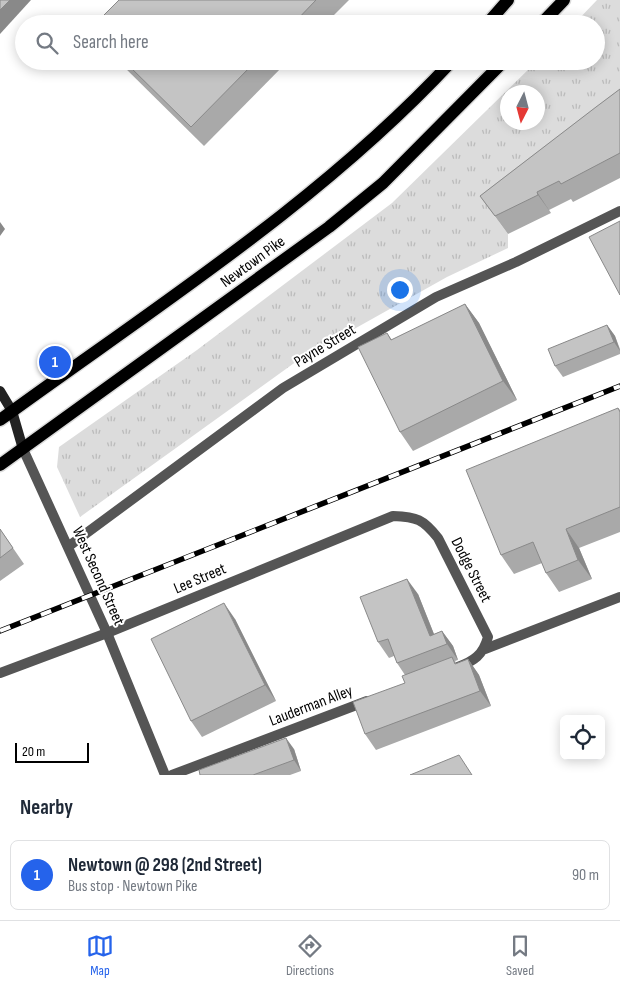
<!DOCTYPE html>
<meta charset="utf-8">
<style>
body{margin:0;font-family:"Sofia Sans Condensed",sans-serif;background:#f2f2f3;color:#1f2937}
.controls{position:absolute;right:15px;bottom:15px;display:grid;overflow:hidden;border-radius:8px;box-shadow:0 2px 12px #0003}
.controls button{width:45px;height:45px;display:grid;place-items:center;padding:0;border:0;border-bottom:1px solid #e0e1e3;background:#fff;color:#1f2937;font:25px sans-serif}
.compass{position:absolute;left:500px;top:85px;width:45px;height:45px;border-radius:50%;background:#fff;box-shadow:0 2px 12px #0003;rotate:186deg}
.scale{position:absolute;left:15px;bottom:12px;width:74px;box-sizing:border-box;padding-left:5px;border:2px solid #000;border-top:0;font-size:14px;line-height:18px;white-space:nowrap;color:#000;-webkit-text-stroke:4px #fff;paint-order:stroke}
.you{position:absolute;left:399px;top:289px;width:18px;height:18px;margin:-12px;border:4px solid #fff;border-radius:50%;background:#1a73e8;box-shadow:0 0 0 8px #1a73e833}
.badge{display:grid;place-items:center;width:32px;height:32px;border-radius:50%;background:#2563eb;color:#fff;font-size:16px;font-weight:700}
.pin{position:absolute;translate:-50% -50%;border:2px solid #fff;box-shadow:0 1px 5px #0006}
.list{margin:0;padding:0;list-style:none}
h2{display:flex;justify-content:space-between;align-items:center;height:65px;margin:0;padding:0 20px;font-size:21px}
h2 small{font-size:16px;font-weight:400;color:#747a83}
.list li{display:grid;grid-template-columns:32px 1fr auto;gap:15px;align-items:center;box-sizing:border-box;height:70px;margin:0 10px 10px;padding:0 10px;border:1px solid #e0e1e3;border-radius:8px}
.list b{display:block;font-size:19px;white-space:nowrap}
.list p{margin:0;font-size:16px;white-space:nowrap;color:#747a83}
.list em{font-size:16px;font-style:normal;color:#747a83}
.icon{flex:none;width:28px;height:28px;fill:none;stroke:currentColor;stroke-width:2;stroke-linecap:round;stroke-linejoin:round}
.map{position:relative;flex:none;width:620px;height:775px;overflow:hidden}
.search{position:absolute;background:#fff;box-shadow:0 2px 12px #0003;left:15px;right:15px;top:15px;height:55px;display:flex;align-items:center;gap:12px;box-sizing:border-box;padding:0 18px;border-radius:28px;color:#747a83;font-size:19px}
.sheet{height:145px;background:#fff}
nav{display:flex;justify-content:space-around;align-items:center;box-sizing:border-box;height:70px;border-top:1px solid #e0e1e3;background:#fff;font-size:14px;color:#747a83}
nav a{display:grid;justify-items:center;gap:2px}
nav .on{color:#2563eb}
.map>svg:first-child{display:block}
.grass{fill:url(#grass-tufts);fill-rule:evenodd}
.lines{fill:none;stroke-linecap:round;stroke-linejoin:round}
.primary-casing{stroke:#dbdbdb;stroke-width:15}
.lane{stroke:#555;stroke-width:10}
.street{stroke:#555;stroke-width:10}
.secondary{stroke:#222;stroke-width:10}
.primary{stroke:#000;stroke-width:12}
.rail-casing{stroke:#000;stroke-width:5.5}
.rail{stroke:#fff;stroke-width:4;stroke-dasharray:11;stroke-linecap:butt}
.wall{fill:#a9a9a9}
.shaded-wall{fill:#898989}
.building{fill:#c4c4c4;stroke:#898989}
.labels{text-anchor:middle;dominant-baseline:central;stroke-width:4;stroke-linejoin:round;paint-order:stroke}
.street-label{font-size:16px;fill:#000;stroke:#fff}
</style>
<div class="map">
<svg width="620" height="775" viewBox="0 0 620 775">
<defs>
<pattern id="grass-tufts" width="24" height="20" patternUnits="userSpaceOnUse" patternTransform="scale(1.25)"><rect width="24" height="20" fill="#dcdcdc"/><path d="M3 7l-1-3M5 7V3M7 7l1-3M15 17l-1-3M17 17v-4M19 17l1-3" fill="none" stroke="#bbb"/></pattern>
</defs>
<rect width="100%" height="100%" fill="#fff"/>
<path class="grass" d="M 597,0 L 620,0 L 620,116 L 493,214 L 508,234 L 508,248 L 447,277 L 297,361 L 80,517 L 57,467 L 59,447 L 197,350 L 392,203 L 537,61 L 596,61 L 596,24 L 574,24 ZM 508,92 L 538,92 L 538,122 L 508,122 Z"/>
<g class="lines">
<defs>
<g id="primary">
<path d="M 487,24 L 508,0"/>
<path d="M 541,24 L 564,0"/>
<path d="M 0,420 C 155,307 321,202 452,61"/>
<path d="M 0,465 L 329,227 L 383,183 L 504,61"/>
</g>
</defs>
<use href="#primary" class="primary-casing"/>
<path class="lane" d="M 485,649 L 620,597"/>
<g class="street">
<path d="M 23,449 L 107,633 L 165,775"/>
<path d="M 69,546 L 283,388 L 436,297 L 516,262 L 620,211"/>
<path d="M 0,673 L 107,633 L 393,516 C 417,517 423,519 438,538 L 488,637 C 483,655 474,661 458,667"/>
<path d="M 172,775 L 367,701"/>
</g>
<path class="secondary" d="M 0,391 L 12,411 L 23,449"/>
<use href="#primary" class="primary"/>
<defs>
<path id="rail" d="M 0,631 L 620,386"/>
</defs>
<use href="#rail" class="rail-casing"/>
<use href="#rail" class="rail"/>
</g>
<g class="wall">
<path d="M 119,0 L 349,0 L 325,24 L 95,24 Z"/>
<path d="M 118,61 L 288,61 L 204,146 Z"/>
<path d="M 620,89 L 620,178 L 573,202 L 571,199 L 549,210 L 551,213 L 508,234 L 480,196 Z"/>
<path d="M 465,304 L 479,323 L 517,400 L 413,451 L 400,432 L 387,333 L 392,340 Z"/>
<path d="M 607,325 L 615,336 L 620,349 L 620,354 L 563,377 L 555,366 Z"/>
<path d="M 618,408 L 620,410 L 620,532 L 579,548 L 592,579 L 559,592 L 546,573 L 542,563 L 514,574 L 501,555 Z"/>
<path d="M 0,529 L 24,564 L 0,581 Z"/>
<path d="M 418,594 L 434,634 L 442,631 L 453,646 L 458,660 L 455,661 L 457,664 L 468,659 L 479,675 L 491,706 L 376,750 L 365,734 L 405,683 L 405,675 L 397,663 L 394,656 L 389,658 L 378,642 Z"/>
<path d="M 235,619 L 276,701 L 202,737 L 191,721 Z"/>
<path d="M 294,749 L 301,771 L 290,775 L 200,775 Z"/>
</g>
<g class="shaded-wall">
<path d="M 10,0 L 31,0 L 0,34 L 0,10 Z"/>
<path d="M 537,192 L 551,213 L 538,195 Z"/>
<path d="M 0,222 L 5,229 L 0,236 Z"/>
<path d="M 465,304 L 479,323 L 517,400 L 503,381 Z"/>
<path d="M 607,325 L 615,336 L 620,351 L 614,342 Z"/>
<path d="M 566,529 L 579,548 L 592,579 L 578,560 Z"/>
<path d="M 407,579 L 418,594 L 439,647 L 430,636 Z"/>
<path d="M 224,603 L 235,619 L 276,701 L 265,685 Z"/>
<path d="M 442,631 L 453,646 L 458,660 L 447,644 Z"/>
<path d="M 468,659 L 479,675 L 491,706 L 480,691 Z"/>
<path d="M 286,738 L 294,749 L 301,771 L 294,760 Z"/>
</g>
<g class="building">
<path d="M 0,0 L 10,0 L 0,10 Z"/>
<path d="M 119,0 L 316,0 L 293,24 L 95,24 Z"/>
<path d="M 124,61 L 256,61 L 191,127 Z"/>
<path d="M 620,89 L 620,153 L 561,184 L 559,181 L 537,192 L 538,195 L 495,216 L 480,196 L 596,107 Z"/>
<path d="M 620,221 L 620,295 L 589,237 Z"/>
<path d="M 465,304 L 503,381 L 400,432 L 358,347 L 387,333 L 391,340 Z"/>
<path d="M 607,325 L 614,342 L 555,366 L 548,349 Z"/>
<path d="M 618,408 L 620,412 L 620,507 L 566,529 L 578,560 L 546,573 L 533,542 L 501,555 L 466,470 Z"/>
<path d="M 0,529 L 13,548 L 0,558 Z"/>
<path d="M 407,579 L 430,636 L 442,631 L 447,644 L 397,663 L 388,639 L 378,642 L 360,597 Z"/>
<path d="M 224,603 L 265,685 L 191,721 L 151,639 Z"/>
<path d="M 452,657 L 455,664 L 468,659 L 480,691 L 365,734 L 353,702 L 405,683 L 402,676 Z"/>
<path d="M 286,738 L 294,760 L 253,775 L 200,775 L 199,770 Z"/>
<path d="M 459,755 L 472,775 L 410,775 Z"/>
</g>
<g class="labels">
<g class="street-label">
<text transform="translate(253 262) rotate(-36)">Newtown Pike</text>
<text transform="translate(325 346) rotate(-31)">Payne Street</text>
<text transform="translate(471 570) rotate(63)">Dodge Street</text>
<text transform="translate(98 576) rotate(66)">West Second Street</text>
<text transform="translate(200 579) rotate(-23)">Lee Street</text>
<text transform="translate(311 706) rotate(-21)">Lauderman Alley</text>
</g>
</g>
</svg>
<div class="controls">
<button><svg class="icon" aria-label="locate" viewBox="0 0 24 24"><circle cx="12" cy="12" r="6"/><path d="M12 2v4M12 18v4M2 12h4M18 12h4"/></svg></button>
</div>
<svg class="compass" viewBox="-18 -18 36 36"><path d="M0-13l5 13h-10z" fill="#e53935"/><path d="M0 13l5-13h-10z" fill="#747a83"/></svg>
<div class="scale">20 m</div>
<div class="you"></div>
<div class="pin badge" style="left:55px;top:362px">1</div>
<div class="search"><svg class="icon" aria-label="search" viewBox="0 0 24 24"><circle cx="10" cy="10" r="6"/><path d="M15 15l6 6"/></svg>Search here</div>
</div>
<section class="sheet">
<h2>Nearby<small></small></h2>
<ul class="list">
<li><span class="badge">1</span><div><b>Newtown @ 298 (2nd Street)</b><p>Bus stop · Newtown Pike</p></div><em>90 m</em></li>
</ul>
</section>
<nav>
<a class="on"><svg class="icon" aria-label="map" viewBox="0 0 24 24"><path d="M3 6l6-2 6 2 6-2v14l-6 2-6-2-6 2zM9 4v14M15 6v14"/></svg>Map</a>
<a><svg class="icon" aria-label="directions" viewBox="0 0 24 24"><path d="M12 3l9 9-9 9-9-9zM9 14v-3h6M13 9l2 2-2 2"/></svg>Directions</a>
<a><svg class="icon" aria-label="saved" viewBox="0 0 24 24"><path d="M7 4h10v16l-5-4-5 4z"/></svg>Saved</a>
</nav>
